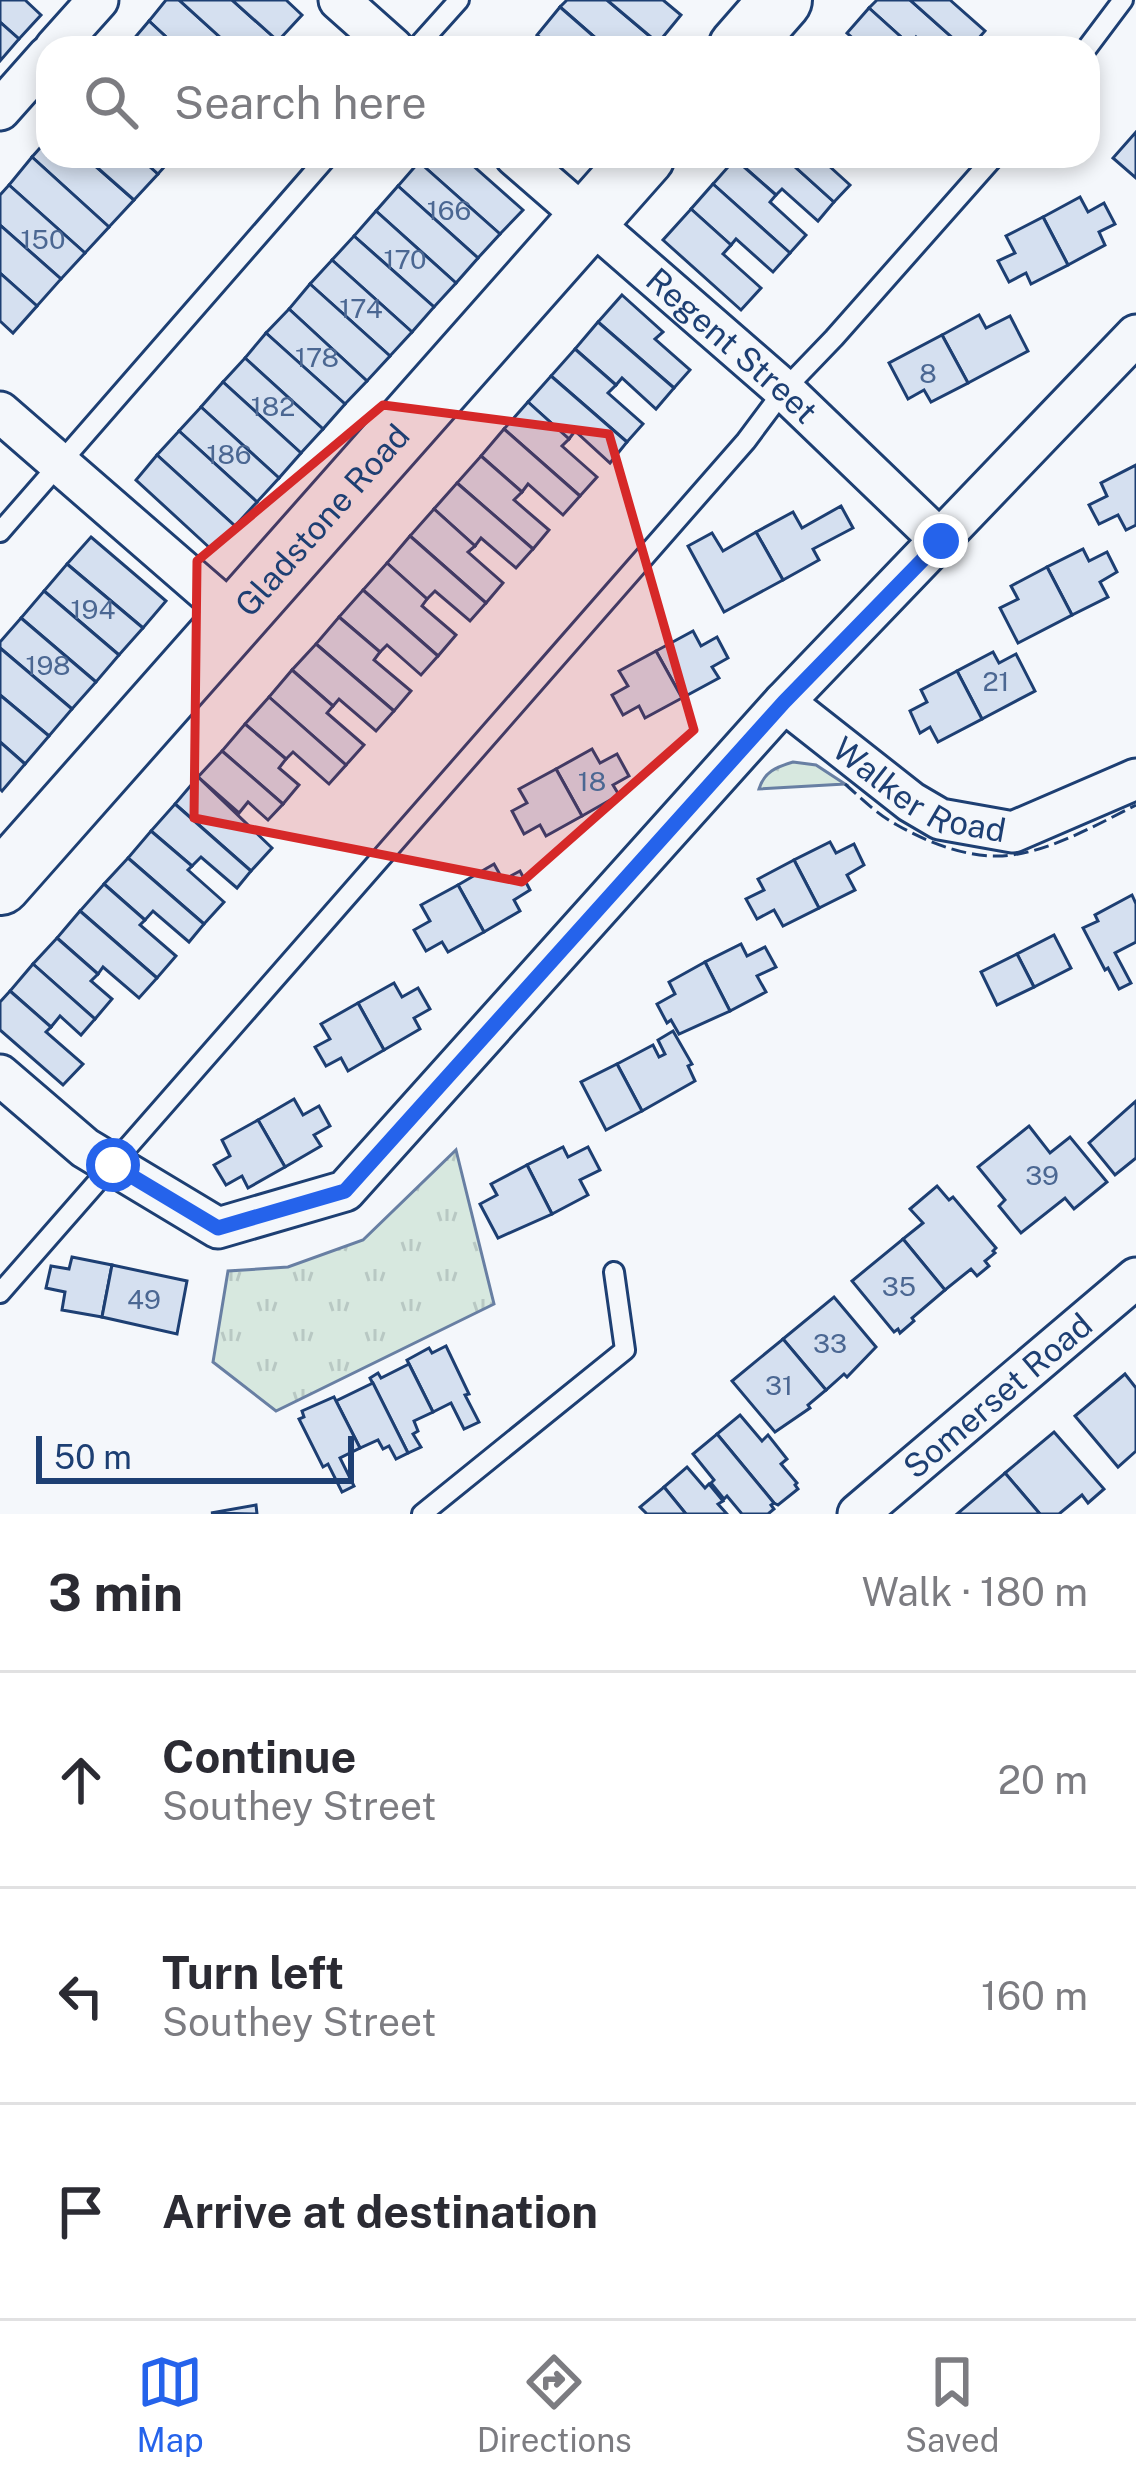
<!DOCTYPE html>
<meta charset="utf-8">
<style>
body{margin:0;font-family:"Public Sans",sans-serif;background:#f7f7f7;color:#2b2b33}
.scale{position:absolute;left:36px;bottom:30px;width:318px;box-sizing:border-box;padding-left:12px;border:6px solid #1d3f73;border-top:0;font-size:33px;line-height:42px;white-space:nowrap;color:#1d3f73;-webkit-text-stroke:9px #f4f7fb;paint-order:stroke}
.stop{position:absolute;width:36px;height:36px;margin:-27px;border:9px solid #2563eb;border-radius:50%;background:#fff}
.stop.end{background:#2563eb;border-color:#fff;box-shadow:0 3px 12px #0008}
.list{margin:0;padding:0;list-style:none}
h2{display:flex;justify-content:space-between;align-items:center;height:156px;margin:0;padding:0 48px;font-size:51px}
h2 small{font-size:39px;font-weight:400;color:#7c7c81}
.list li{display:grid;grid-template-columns:78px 1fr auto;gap:36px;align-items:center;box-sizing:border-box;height:216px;padding:0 48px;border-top:3px solid #e1e1e2}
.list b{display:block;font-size:45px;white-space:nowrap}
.list p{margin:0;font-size:39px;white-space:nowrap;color:#7c7c81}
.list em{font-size:39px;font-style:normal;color:#7c7c81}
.icon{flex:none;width:66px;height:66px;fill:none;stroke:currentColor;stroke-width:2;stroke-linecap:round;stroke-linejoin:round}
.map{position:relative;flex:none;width:1136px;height:1514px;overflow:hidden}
.search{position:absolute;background:#fff;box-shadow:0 6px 18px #0003;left:36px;right:36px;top:36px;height:132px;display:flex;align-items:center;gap:30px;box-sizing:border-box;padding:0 42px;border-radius:36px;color:#7c7c81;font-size:45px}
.sheet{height:804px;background:#fff}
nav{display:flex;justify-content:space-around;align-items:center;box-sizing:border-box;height:168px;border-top:3px solid #e1e1e2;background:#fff;font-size:33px;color:#7c7c81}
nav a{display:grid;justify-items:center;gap:6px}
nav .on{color:#2563eb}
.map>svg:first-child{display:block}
.grass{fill:url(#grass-tufts);stroke:#687fa3;stroke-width:3}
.building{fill:#d5e0f0;stroke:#1d3f73;stroke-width:3}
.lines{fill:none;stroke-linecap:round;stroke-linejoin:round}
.service-casing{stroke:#1d3f73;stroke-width:24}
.minor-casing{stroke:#1d3f73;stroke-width:45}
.primary-casing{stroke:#1d3f73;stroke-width:66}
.service{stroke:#f4f7fb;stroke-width:18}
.minor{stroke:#f4f7fb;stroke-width:39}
.primary{stroke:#f4f7fb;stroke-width:60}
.fence{stroke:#1d3f73;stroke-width:3;stroke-dasharray:15 6;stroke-linecap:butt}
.route{stroke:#2563eb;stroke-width:15}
.marked{fill:#d62828;fill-opacity:0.2;stroke:#d62828;stroke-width:9;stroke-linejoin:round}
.labels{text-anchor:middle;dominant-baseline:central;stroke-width:9;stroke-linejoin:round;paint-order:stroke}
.number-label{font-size:27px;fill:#4b6792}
.street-label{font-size:33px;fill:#1d3f73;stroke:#f4f7fb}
</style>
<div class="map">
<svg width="1136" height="1514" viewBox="0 0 1136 1514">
<defs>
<pattern id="grass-tufts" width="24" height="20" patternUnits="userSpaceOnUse" patternTransform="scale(3)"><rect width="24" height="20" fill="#d7e8df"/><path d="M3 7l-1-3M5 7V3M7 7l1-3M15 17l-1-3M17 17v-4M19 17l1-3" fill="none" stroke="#b8c8c3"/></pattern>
</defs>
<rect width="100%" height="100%" fill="#f4f7fb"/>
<g class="grass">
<path d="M 793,762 L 816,765 L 845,784 L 759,789 C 764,772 776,767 793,762 Z"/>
<path d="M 456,1150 L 494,1304 L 276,1411 L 213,1362 L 228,1271 L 288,1267 L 363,1240 Z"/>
</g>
<g class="building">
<path d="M 0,0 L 25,0 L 41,15 L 19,39 L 0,22 Z"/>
<path d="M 166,0 L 179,0 L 232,48 L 178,48 L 149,21 Z"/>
<path d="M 179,0 L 232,0 L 278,41 L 272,48 L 232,48 Z"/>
<path d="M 232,0 L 286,0 L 302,15 L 278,41 Z"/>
<path d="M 567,0 L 607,0 L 658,43 L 654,48 L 607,48 L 560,7 Z"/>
<path d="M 607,0 L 663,0 L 681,15 L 658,43 Z"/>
<path d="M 877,0 L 910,0 L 964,48 L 928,48 L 916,37 L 910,45 L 869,8 Z"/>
<path d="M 910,0 L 950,0 L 985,31 L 970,48 L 964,48 Z"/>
<path d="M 560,7 L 607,48 L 552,48 L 537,35 Z"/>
<path d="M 869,8 L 910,45 L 907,48 L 864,48 L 847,33 Z"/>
<path d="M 149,21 L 178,48 L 126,48 Z"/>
<path d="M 0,22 L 19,39 L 0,61 Z"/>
<path d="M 1136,132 L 1136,178 L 1113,158 Z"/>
<path d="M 48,139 L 48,156 L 84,156 L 134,200 L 109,227 L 32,157 Z"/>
<path d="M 84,156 L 138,156 L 158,174 L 134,200 Z"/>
<path d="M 138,156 L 174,156 L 158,174 Z"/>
<path d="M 424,156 L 462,156 L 523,210 L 500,234 L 419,162 Z"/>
<path d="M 737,156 L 783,156 L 834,202 L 818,221 L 782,189 L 776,195 L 735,159 Z"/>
<path d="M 783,156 L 818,156 L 850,185 L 834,202 Z"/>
<path d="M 32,157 L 109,227 L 85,253 L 9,185 Z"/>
<path d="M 735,159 L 776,195 L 770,202 L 806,235 L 790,253 L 713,184 Z"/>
<path d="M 419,162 L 500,234 L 478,258 L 398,186 Z"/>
<path d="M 713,184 L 790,253 L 773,272 L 736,239 L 731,245 L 691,209 Z"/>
<path d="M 9,185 L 85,253 L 61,279 L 0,225 L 0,195 Z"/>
<path d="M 398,186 L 478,258 L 456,283 L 376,211 Z"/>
<path d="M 1080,197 L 1088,212 L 1104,203 L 1115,224 L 1099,232 L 1105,245 L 1068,265 L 1043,217 Z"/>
<path d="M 691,209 L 731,245 L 723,254 L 761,288 L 741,310 L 663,240 Z"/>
<path d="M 376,211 L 456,283 L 434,307 L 354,236 Z"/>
<path d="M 1043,217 L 1068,265 L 1031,284 L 1026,273 L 1009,282 L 998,261 L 1015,253 L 1006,236 Z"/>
<path d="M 0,225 L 61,279 L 37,306 L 0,273 Z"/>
<path d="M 354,236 L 434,307 L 412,332 L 332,260 Z"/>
<path d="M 332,260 L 412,332 L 390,356 L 310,284 Z"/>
<path d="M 0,273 L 37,306 L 13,333 L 0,321 Z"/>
<path d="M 310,284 L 390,356 L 367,381 L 289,309 Z"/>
<path d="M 622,295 L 663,332 L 655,339 L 690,370 L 674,388 L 598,322 Z"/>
<path d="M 289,309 L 367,381 L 345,404 L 266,333 Z"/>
<path d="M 979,315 L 986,328 L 1010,316 L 1028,351 L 968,383 L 942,335 Z"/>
<path d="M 598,322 L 674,388 L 656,409 L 622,378 L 616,385 L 575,349 Z"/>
<path d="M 266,333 L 345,404 L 323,429 L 245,358 Z"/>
<path d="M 942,335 L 968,383 L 931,402 L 924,390 L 908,399 L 889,363 Z"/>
<path d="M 575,349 L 616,385 L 608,393 L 643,424 L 627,442 L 551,376 Z"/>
<path d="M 245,358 L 323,429 L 301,453 L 223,382 Z"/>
<path d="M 551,376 L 627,442 L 610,463 L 575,431 L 569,439 L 528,402 Z"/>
<path d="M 223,382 L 301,453 L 279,478 L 201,407 Z"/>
<path d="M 528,402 L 569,439 L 562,446 L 597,477 L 580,496 L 504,429 Z"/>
<path d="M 201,407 L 279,478 L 257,502 L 179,431 Z"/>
<path d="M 504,429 L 580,496 L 563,515 L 528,484 L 522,492 L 481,456 Z"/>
<path d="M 179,431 L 257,502 L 235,526 L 157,455 Z"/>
<path d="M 157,455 L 235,526 L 212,550 L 136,480 Z"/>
<path d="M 481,456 L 522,492 L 514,500 L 549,530 L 533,549 L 457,483 Z"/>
<path d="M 1136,465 L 1136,525 L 1126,530 L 1118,515 L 1099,524 L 1089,505 L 1107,496 L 1101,483 Z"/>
<path d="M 457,483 L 533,549 L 516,568 L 481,538 L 475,546 L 434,509 Z"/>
<path d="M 841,506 L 853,528 L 813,549 L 819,560 L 783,580 L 756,532 L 793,512 L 802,528 Z"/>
<path d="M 434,509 L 475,546 L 468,552 L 503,583 L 486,603 L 410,536 Z"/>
<path d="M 756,532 L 783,580 L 724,612 L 688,546 L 712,533 L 723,551 Z"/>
<path d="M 410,536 L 486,603 L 470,621 L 435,591 L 427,599 L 387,563 Z"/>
<path d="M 91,537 L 166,601 L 143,628 L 67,564 Z"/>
<path d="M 1083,549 L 1089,561 L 1107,552 L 1117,572 L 1100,582 L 1108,597 L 1072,615 L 1047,567 Z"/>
<path d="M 387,563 L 427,599 L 422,606 L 456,635 L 438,656 L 363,590 Z"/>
<path d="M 67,564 L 143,628 L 119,655 L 44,591 Z"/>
<path d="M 1047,567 L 1072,615 L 1018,643 L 1000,608 L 1018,599 L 1011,586 Z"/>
<path d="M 363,590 L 438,656 L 421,675 L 387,645 L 380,652 L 339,617 Z"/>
<path d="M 44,591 L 119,655 L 96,682 L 21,618 Z"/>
<path d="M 339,617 L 380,652 L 374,660 L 411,691 L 394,711 L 316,644 Z"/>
<path d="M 21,618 L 96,682 L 72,709 L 0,648 L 0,642 Z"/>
<path d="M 693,631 L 701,646 L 717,637 L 728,658 L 712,667 L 719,678 L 682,698 L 656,651 Z"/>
<path d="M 316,644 L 394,711 L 376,731 L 339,699 L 333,706 L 292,670 Z"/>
<path d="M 0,648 L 72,709 L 49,736 L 0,695 Z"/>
<path d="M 656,651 L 682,698 L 645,718 L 639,706 L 623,715 L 612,695 L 628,686 L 619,671 Z"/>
<path d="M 993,652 L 999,663 L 1016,654 L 1035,691 L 982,719 L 957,671 Z"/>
<path d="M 292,670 L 333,706 L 327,713 L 364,745 L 346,765 L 269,697 Z"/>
<path d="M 957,671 L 982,719 L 938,742 L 930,727 L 920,733 L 910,711 L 927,702 L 921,690 Z"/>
<path d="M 0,695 L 49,736 L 25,764 L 0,742 Z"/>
<path d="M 269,697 L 346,765 L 329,784 L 293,752 L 286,759 L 245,724 Z"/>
<path d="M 245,724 L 286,759 L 279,768 L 299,785 L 283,804 L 222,751 Z"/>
<path d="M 0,742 L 25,764 L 2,791 L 0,789 Z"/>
<path d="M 592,749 L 600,763 L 617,754 L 629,776 L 613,785 L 619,795 L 582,816 L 556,769 Z"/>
<path d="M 222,751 L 283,804 L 268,820 L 248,802 L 239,813 L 198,777 Z"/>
<path d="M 556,769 L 582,816 L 546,836 L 540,825 L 524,834 L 512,811 L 527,803 L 519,789 Z"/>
<path d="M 198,777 L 272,848 L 251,871 L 175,804 Z"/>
<path d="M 175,804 L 251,871 L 237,888 L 201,857 L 192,866 L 151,831 Z"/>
<path d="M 151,831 L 192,866 L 188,870 L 224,902 L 204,924 L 128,858 Z"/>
<path d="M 830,842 L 836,853 L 854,844 L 864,865 L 847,875 L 855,890 L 819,908 L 794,860 Z"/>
<path d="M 128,858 L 204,924 L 189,942 L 153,911 L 145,920 L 104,884 Z"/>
<path d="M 794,860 L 819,908 L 783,926 L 774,910 L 757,919 L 746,899 L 764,890 L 758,879 Z"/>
<path d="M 494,864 L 503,880 L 520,871 L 530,890 L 514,900 L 520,911 L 484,932 L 458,885 Z"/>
<path d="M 104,884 L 145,920 L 140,925 L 176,956 L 157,978 L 80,911 Z"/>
<path d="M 458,885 L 484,932 L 448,952 L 442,942 L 426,951 L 414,930 L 430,921 L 421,905 Z"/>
<path d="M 1132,895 L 1136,904 L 1136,942 L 1115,953 L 1131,983 L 1119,989 L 1108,968 L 1105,970 L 1083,928 L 1098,921 L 1095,915 Z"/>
<path d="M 80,911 L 157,978 L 139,998 L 103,967 L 98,974 L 57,938 Z"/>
<path d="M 1054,935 L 1071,968 L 1034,987 L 1017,954 Z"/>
<path d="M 57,938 L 98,974 L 91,981 L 112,999 L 95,1019 L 33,964 Z"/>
<path d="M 741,944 L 747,956 L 765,947 L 776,967 L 757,976 L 766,992 L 730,1011 L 705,962 Z"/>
<path d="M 1017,954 L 1034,987 L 997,1005 L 981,972 Z"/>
<path d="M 705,962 L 730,1011 L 679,1034 L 671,1020 L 667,1023 L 657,1004 L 675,994 L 669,982 Z"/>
<path d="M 33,964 L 95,1019 L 81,1035 L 60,1016 L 51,1027 L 10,991 Z"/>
<path d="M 394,983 L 402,997 L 418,988 L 430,1009 L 414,1018 L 420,1029 L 384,1050 L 358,1003 Z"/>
<path d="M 10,991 L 51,1027 L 46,1032 L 83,1064 L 63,1085 L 0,1030 L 0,1002 Z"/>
<path d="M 358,1003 L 384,1050 L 348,1071 L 341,1058 L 326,1066 L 315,1047 L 330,1039 L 321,1024 Z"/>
<path d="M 673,1031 L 692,1064 L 688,1066 L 695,1081 L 642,1111 L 617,1064 L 653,1045 L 659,1057 L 665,1054 L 658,1040 Z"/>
<path d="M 617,1064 L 642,1111 L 606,1130 L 581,1082 Z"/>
<path d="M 294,1099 L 303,1115 L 319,1106 L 330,1126 L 314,1135 L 321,1146 L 285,1167 L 258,1120 Z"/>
<path d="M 1136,1101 L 1136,1158 L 1115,1175 L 1089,1143 Z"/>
<path d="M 258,1120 L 285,1167 L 248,1188 L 242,1176 L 226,1185 L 214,1165 L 230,1156 L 222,1140 Z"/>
<path d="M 1029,1126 L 1050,1153 L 1070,1137 L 1107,1182 L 1074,1209 L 1065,1198 L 1021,1233 L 999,1206 L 1005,1200 L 978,1167 Z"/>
<path d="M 563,1147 L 568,1157 L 588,1147 L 600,1170 L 580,1180 L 588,1195 L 552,1214 L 527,1165 Z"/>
<path d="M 527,1165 L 552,1214 L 498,1238 L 480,1204 L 497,1195 L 491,1184 Z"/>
<path d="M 937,1186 L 949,1200 L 953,1197 L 996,1248 L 993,1251 L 995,1253 L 985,1261 L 989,1266 L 977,1276 L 971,1269 L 945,1290 L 903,1239 L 923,1223 L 910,1209 Z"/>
<path d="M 903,1239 L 945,1290 L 912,1318 L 914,1321 L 900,1333 L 898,1329 L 894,1332 L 852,1281 Z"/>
<path d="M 72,1257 L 112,1265 L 102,1317 L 62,1310 L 65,1292 L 46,1288 L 51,1266 L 69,1269 Z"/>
<path d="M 112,1265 L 187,1281 L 177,1334 L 102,1317 Z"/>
<path d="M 834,1297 L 876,1347 L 847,1377 L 844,1374 L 826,1390 L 783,1339 Z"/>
<path d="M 783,1339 L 826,1390 L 808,1405 L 810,1408 L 775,1432 L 732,1381 Z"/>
<path d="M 446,1346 L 469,1394 L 465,1395 L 479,1422 L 464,1429 L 451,1403 L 433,1412 L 407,1360 L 429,1348 L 432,1353 Z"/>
<path d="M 409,1364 L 433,1412 L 414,1421 L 418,1431 L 413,1434 L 421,1447 L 408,1453 L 370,1378 L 378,1373 L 381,1378 Z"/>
<path d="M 1125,1374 L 1136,1388 L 1136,1451 L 1118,1467 L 1075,1416 Z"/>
<path d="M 373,1383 L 408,1453 L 396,1459 L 389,1446 L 383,1449 L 378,1440 L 360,1448 L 336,1401 Z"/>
<path d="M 334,1397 L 360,1448 L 340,1458 L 354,1486 L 342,1492 L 328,1464 L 323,1467 L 299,1419 L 304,1417 L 302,1411 Z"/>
<path d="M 740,1415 L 762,1441 L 768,1435 L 787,1459 L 781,1464 L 797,1483 L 795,1485 L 798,1489 L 778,1505 L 774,1503 L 717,1434 Z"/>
<path d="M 1054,1432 L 1104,1489 L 1088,1503 L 1082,1495 L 1059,1514 L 1040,1514 L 1005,1473 Z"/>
<path d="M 717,1434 L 774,1503 L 771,1505 L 774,1509 L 768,1514 L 742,1514 L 727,1496 L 724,1499 L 711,1483 L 714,1480 L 693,1454 Z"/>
<path d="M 687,1467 L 705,1488 L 709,1484 L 723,1501 L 718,1504 L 727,1514 L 686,1514 L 664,1487 Z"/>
<path d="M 1005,1473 L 1040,1514 L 957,1514 Z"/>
<path d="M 664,1487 L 686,1514 L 647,1514 L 640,1507 Z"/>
<path d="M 256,1505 L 257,1514 L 211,1513 Z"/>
</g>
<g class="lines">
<defs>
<g id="service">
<path d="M 416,48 L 459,0"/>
<path d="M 1087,48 L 1123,0"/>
<path d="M 0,532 L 328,156"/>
<path d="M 0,1293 L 746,441 L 784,390 L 834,338 L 995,156"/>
<path d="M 422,1514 L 625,1350 L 614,1272"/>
</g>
<g id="minor">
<path d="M 339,0 L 393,48"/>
<path d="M 55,48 L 98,0"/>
<path d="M 0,110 L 48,56"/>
<path id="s1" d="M 515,156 L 784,390 L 941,541"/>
<path d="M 0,412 L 236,617"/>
<path id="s2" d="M 784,702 L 911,802 L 940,819 L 1013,832 L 1136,779"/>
<path d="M 0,1075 L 85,1148 L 218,1228 L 345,1191 L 784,702 L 1136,335"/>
<path id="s3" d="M 858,1514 L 1136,1278"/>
</g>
<g id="primary">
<path d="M 739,48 L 781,0"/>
<path id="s4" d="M 0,884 L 644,156"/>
</g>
</defs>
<use href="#service" class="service-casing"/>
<use href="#minor" class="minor-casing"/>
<use href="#primary" class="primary-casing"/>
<use href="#service" class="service"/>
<use href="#minor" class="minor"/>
<use href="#primary" class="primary"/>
<path class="fence" d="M 845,784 C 861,798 878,815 897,825 C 925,841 962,856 995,856 C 1041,857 1096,825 1136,805"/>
</g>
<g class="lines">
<path class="route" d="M 113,1165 L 218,1228 L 345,1191 L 784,702 L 941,541"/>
</g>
<path class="marked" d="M 383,405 L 609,434 L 694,730 L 522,882 L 194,818 L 197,561 Z"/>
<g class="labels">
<g class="number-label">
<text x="449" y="210">166</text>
<text x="43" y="239">150</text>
<text x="405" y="259">170</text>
<text x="361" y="308">174</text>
<text x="317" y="357">178</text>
<text x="928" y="373">8</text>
<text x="273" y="406">182</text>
<text x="229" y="454">186</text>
<text x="93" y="609">194</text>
<text x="48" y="665">198</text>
<text x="996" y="681">21</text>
<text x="592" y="781">18</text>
<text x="1042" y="1175">39</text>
<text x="899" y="1286">35</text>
<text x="144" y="1299">49</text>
<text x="830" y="1343">33</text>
<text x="779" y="1385">31</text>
</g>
<g class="street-label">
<text stroke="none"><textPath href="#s1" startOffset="288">Regent Street</textPath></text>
<text stroke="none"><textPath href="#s4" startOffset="486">Gladstone Road</textPath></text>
<text stroke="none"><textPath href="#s2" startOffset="165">Walker Road</textPath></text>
<text stroke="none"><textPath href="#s3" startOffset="183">Somerset Road</textPath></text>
</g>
</g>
</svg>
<div class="scale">50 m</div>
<div class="stop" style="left:113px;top:1165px"></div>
<div class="stop end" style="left:941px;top:541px"></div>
<div class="search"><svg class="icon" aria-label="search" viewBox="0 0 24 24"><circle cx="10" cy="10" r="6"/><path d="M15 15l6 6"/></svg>Search here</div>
</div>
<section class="sheet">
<h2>3 min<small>Walk · 180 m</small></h2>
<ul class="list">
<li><svg class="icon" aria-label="ahead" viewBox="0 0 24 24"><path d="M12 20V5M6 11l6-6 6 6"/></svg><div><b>Continue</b><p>Southey Street</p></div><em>20 m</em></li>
<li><svg class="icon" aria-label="left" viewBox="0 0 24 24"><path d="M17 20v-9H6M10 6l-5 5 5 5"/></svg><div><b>Turn left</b><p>Southey Street</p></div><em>160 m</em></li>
<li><svg class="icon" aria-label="arrive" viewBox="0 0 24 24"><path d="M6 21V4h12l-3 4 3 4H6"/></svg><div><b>Arrive at destination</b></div></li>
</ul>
</section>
<nav>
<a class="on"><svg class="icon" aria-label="map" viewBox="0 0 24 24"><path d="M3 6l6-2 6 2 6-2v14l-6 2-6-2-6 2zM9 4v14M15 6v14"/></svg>Map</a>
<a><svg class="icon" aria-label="directions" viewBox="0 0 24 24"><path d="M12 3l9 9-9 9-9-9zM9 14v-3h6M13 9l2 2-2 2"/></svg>Directions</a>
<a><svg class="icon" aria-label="saved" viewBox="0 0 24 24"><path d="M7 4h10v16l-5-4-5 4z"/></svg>Saved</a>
</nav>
